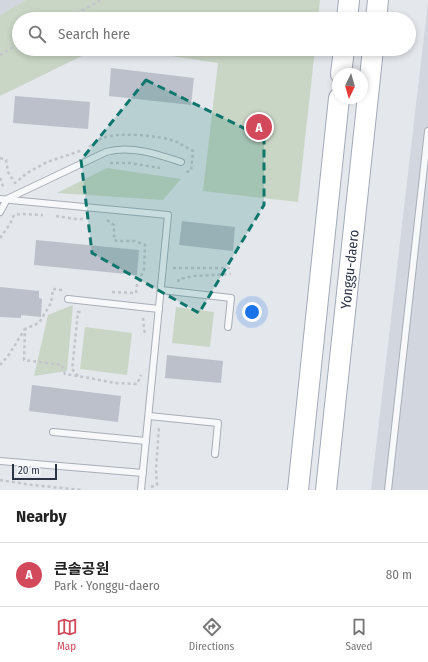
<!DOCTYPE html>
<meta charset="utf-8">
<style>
body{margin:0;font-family:"Fira Sans Condensed","Noto Sans KR",sans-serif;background:#f2f2f2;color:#222}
.compass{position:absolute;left:332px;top:68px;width:36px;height:36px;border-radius:50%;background:#fff;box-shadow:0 2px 6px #0003;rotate:185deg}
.scale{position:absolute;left:12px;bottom:10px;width:45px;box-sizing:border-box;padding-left:4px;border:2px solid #2b3445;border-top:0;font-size:11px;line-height:14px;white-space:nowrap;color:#2b3445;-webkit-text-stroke:3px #f4f6f9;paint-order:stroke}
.you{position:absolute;left:252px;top:312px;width:14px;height:14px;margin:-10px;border:3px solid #fff;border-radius:50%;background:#1a73e8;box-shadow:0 0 0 6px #1a73e833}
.badge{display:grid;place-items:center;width:26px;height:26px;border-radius:50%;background:#d1495b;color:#fff;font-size:13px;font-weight:700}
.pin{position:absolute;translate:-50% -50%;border:2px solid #fff;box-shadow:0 1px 4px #0006}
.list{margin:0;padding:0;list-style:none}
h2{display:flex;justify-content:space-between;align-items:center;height:52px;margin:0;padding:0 16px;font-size:17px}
h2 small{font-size:13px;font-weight:400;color:#767676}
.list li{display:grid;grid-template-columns:26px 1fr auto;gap:12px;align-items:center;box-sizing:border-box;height:64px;padding:0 16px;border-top:1px solid #e0e0e0}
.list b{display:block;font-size:15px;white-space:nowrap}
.list p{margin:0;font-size:13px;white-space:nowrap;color:#767676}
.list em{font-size:13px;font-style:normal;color:#767676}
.icon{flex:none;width:22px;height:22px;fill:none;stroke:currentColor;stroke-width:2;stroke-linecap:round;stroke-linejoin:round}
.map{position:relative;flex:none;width:428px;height:490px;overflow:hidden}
.search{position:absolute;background:#fff;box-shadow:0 2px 6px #0003;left:12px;right:12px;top:12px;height:44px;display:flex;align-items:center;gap:10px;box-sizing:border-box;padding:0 14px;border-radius:22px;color:#767676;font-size:15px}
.sheet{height:116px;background:#fff}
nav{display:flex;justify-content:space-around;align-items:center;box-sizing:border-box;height:56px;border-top:1px solid #e0e0e0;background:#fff;font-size:11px;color:#767676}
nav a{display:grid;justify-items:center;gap:2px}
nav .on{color:#d1495b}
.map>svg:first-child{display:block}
.built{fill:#d2d6de}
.green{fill:#c9d6c5}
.building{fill:#bbc0ca}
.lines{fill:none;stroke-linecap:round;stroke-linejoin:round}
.service-casing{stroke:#a9aeb7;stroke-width:8}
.primary-casing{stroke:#a3abb8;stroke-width:22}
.path{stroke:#c2c5cb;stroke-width:2.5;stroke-dasharray:3 3;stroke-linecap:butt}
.service{stroke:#f7f8fa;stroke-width:6}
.primary{stroke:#fff;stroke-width:20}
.marked{fill:#0f766e;fill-opacity:0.2;stroke:#0f766e;stroke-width:3;stroke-dasharray:8 5;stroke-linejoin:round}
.labels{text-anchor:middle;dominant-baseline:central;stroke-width:3;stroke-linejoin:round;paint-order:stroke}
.street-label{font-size:14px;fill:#2b3445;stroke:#f4f6f9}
</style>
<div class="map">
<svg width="428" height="490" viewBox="0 0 428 490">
<rect width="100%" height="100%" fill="#e4e7ec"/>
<g class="built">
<path d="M 0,0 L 26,0 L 0,15 Z"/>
<path d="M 428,2 L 428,490 L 371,490 Z"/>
</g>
<g class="green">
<path d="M 26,0 L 320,0 L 318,19 L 19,19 L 19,49 L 96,49 L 0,96 L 0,15 Z"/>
<path d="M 124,49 L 315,49 L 298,202 L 203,191 L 218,63 Z"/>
<path d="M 107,168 L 181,179 L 163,200 L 57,193 Z"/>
<path d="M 73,305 L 67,371 L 34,376 L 48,315 Z"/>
<path d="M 176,307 L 214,312 L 210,347 L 172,343 Z"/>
<path d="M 85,327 L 132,333 L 127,375 L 80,369 Z"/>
</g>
<g class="building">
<path d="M 111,68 L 194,78 L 191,105 L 109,96 Z"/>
<path d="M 15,96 L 90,102 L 88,129 L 13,123 Z"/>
<path d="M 182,221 L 235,227 L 233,251 L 179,245 Z"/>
<path d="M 36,240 L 139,250 L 137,275 L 34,265 Z"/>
<path d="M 0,287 L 39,291 L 39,298 L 42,299 L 41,317 L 21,315 L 21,318 L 0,317 Z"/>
<path d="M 167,355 L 223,361 L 221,383 L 165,378 Z"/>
<path d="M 32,385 L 121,396 L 118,422 L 29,411 Z"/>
</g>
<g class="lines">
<defs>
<g id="service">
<path d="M 0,199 L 168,215 L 141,490"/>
<path d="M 0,212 L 7,199 L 106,152 C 130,145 157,154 181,162"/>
<path d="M 161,290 L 231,298 L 228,327"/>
<path d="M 68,299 L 159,309"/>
<path d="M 149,416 L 218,423 L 215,454"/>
<path d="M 53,432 L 146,441"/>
<path d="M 0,461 L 143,473"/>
<path d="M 388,490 L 428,131"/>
</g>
<g id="primary">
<path d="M 347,19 L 349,0"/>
<path d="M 376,19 L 378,0"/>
<path d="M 341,74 L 344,49"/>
<path d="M 298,490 L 339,98"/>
<path id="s1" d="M 326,490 L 373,49"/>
</g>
</defs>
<use href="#service" class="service-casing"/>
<use href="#primary" class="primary-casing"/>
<g class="path">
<path d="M 66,19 L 101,0"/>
<path d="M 0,55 L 19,44"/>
<path d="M 89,147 C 93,144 98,140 102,138 C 120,132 160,135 177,142 C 182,145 188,148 193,151 L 191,171 L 185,172"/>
<path d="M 0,158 L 6,160 L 8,172 L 15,183 L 27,173 L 47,162 L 83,150"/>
<path d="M 110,163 L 130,163 L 160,168"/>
<path d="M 0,178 L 4,189"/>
<path d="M 56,216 L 76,219 L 83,219"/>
<path d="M 107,220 L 114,225 L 114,240 L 119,241 L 135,241 L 145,245 L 144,269 L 137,285 L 136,293 L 111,292"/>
<path d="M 0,238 L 10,224 L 14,215 L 22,214 L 43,215"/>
<path d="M 173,268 L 230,268"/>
<path d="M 178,282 L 179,279 L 194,276 L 231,274"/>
<path d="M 62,290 L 53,289 L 51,303 L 39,323 L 25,329 L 24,360 L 62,365 L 65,374 L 84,377 L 115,383 L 137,384 L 141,375"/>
<path d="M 143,318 L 145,336"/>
<path d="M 0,365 L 8,356 L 25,329"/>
<path d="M 78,376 L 72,369 L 73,361 L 78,312 L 81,312"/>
<path d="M 0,480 L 32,485 L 82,490"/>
<path d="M 151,487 L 157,485 L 156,469 L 159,427"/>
</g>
<use href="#service" class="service"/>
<use href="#primary" class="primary"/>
</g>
<path class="marked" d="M 146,80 L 264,138 L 264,205 L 199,313 L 92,253 L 81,160 Z"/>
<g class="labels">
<g class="street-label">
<text stroke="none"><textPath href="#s1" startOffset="222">Yonggu-daero</textPath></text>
</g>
</g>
</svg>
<svg class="compass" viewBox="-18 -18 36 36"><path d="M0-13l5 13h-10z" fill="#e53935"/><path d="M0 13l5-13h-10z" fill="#767676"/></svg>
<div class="scale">20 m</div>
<div class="you"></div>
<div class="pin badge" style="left:259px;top:127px">A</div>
<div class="search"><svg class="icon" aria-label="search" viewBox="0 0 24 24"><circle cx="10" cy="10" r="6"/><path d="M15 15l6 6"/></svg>Search here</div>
</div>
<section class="sheet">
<h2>Nearby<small></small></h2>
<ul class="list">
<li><span class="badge">A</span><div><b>큰솔공원</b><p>Park · Yonggu-daero</p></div><em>80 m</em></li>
</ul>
</section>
<nav>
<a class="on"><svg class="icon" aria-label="map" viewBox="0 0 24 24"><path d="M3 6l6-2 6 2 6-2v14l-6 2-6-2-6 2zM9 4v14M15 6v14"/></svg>Map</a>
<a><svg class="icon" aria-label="directions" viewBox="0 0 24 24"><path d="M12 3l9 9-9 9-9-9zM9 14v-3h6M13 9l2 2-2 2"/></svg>Directions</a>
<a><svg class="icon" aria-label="saved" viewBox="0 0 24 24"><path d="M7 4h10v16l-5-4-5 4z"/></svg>Saved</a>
</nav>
